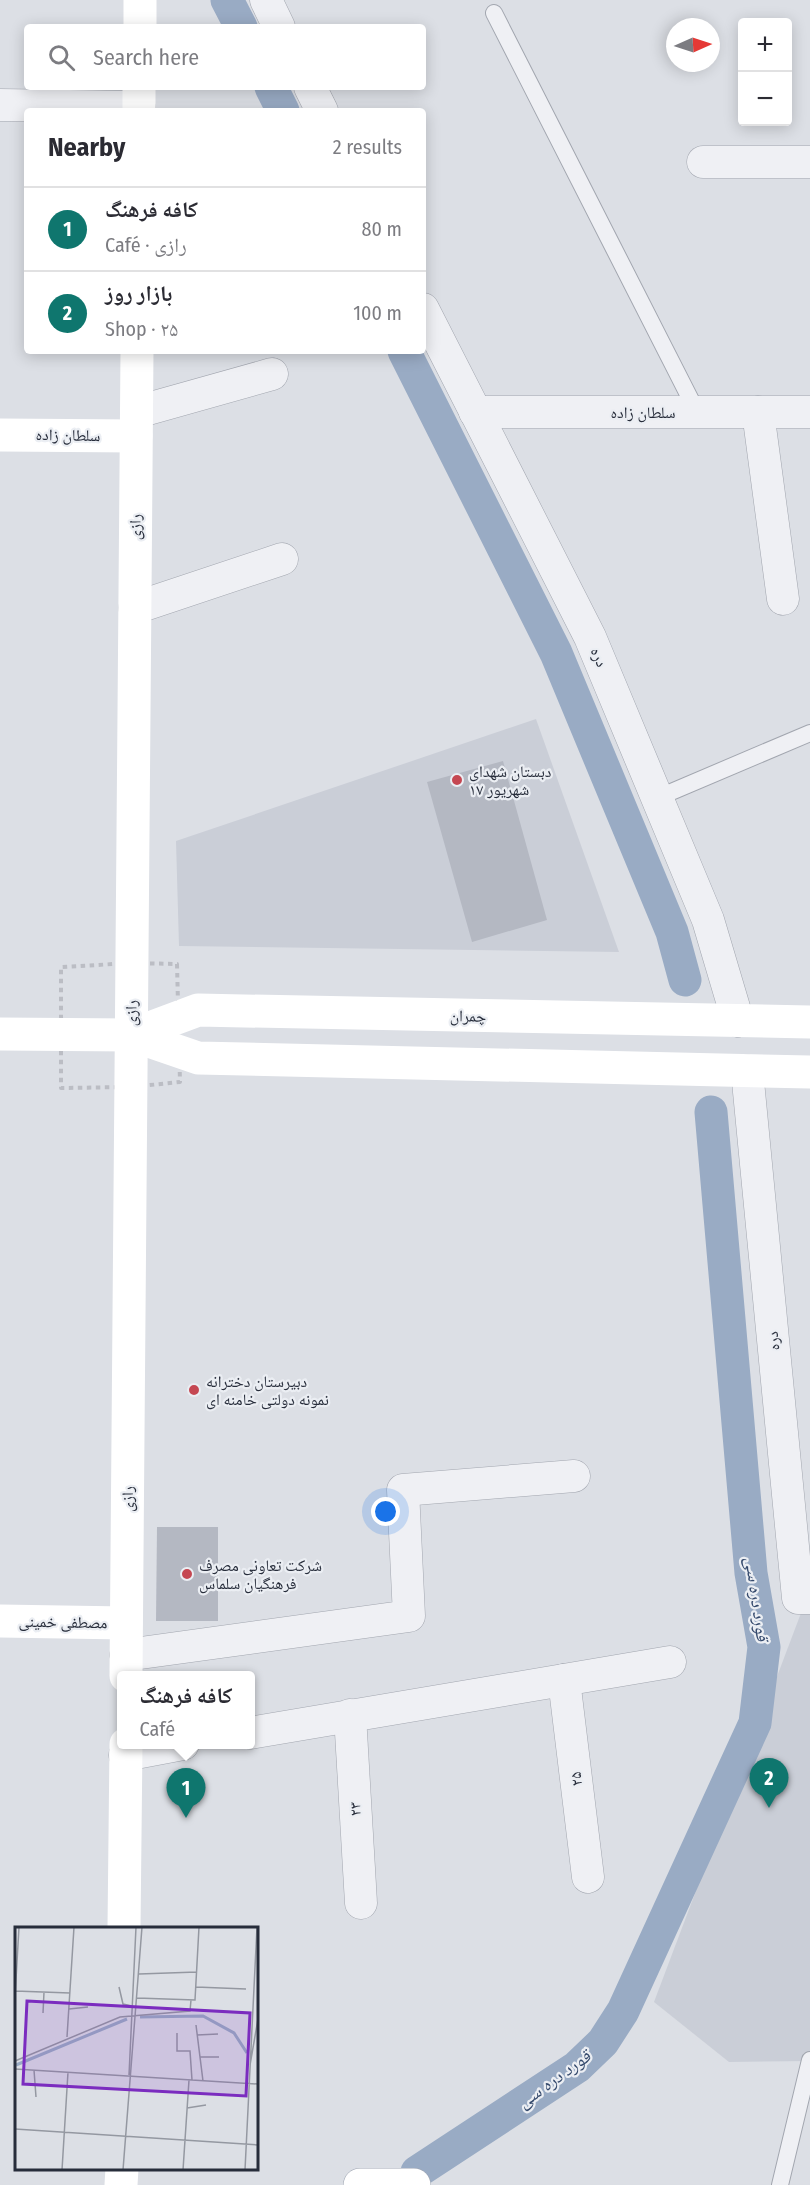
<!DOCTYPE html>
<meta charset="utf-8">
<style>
body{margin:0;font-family:"Fira Sans Condensed","Noto Naskh Arabic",sans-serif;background:#f7f7f7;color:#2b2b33}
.controls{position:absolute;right:18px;top:18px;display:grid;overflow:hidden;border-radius:6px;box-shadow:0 3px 15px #0003}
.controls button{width:54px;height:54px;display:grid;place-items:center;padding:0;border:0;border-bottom:2px solid #e1e1e2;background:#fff;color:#2b2b33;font:30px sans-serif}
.compass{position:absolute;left:666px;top:18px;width:54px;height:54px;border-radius:50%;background:#fff;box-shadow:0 3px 15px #0003;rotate:87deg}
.you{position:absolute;left:386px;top:1512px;width:21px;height:21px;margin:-15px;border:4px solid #fff;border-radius:50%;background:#1a73e8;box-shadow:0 0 0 9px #1a73e833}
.badge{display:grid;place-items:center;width:39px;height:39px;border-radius:50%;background:#0f766e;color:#fff;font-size:20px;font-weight:700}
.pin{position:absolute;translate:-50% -50px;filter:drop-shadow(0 2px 3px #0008)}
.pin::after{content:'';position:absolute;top:32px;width:21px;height:18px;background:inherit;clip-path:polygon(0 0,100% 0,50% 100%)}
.popup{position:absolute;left:117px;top:1671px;width:138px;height:78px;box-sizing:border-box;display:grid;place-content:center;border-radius:6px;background:#fff;filter:drop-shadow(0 2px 4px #0005);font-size:20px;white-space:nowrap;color:#7c7c81}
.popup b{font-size:22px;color:#2b2b33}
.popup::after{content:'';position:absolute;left:50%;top:100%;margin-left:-12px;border:12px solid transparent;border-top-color:#fff}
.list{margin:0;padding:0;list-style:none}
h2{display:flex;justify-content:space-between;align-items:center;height:78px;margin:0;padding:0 24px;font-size:26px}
h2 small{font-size:20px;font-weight:400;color:#7c7c81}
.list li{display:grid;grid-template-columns:39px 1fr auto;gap:18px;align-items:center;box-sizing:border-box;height:84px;padding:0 24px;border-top:2px solid #e1e1e2}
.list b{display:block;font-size:22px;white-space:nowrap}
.list p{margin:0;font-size:20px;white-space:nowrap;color:#7c7c81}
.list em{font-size:20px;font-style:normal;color:#7c7c81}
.icon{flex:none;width:33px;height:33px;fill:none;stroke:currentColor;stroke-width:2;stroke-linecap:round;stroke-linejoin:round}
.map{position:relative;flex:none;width:810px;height:2185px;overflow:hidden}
.search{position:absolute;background:#fff;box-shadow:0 3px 15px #0003;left:24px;top:24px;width:402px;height:66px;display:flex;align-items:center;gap:15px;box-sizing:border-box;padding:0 21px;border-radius:6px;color:#7c7c81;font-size:22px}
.panel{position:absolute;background:#fff;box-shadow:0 3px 15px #0003;left:24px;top:108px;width:402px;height:246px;border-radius:6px}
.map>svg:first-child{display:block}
.built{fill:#caced7}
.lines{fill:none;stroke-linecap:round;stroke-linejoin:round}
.canal{stroke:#99abc4;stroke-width:33}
.building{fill:#b4b8c2}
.lane-casing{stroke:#a2a6af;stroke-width:18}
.street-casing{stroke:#a2a6af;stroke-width:33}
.primary-casing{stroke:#9ca3b0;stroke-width:34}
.path{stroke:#bbbdc4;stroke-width:4;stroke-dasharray:4.5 4.5;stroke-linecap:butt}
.lane{stroke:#eff0f4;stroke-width:16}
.street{stroke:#eff0f4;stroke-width:32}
.secondary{stroke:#fff;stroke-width:33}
.primary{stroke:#fff;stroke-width:33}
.poi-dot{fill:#c54752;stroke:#ebeef3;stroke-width:2}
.labels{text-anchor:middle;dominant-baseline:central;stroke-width:4.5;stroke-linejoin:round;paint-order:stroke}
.street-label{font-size:16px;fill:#272d3b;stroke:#ebeef3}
.poi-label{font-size:16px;fill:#272d3b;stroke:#ebeef3;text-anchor:start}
.water-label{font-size:18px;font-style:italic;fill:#34496c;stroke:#ebeef3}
.inset-river{fill:none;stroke:#99abc4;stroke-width:3}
.inset-road{fill:none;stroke:#9498a1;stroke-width:1.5}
.view{fill:#7b2cbf;fill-opacity:0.15;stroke:#7b2cbf;stroke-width:3}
.inset-edge{fill:none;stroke:#272d3b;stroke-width:3}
</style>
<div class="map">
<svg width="810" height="2185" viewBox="0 0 810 2185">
<rect width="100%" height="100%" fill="#dcdfe5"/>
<g class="built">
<path d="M 536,719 L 619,952 L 179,946 L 176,841 Z"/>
<path d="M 801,1613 L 810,1613 L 810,2061 L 729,2062 L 654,2002 Z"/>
</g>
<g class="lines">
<g class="canal">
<path d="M 227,0 L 241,27"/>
<path d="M 271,87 L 283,111"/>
<path d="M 404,351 L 556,653 L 672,932 L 685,980"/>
<path d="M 417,2172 L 577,2067 L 603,2042 L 623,2011 L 755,1723 L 764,1647 L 751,1573 L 711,1112"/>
</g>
</g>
<g class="building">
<path d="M 503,761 L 547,920 L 472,942 L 427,782 Z"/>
<path d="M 157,1527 L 218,1527 L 218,1621 L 156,1621 Z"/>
</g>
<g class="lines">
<defs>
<g id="lane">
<path d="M 494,13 L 697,412"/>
<path d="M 657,798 L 810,733"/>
<path d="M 780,2185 L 810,2060"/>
</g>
<g id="street">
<path d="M 266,0 L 279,27"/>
<path d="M 310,87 L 322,111"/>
<path d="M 0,105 L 139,107"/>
<path d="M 703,162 L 810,162"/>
<path d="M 423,309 L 590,637 L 708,920 L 738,1021"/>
<path d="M 137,412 L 272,374"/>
<path d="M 475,412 L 810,412"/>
<path d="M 758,412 L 783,599"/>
<path d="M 135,608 L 282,559"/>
<path d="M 747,1071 L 798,1598 L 810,1598"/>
<path d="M 126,1655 L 409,1616 L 403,1490 L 574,1476"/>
<path d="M 564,1680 L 588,1877"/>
<path d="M 350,1715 L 361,1903"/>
<path d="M 250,1733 L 670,1662"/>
<path d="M 125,1755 L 183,1744"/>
</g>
<path id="primary" d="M 360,2185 L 414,2185"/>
</defs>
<use href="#lane" class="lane-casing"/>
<use href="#street" class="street-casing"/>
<use href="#primary" class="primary-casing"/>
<path class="path" d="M 132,963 L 177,964 L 180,1082 L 131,1087 L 61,1088 L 61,967 Z"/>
<use href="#lane" class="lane"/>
<use href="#street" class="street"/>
<g class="secondary">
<path d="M 140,27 L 140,0"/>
<path d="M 139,111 L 139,87"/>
<path d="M 0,435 L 136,436"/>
<path d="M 0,1034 L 131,1035 L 198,1058 L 810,1072"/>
<path d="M 131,1035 L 198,1010 L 810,1022"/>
<path d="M 0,1621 L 126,1623"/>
<path d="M 126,1676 L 137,351"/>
<path d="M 124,1928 L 126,1744"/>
<path d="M 121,2185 L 122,2168"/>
</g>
<use href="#primary" class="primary"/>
</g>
<g class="poi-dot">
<circle cx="457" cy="780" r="6"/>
<circle cx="194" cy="1390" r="6"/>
<circle cx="187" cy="1574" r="6"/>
</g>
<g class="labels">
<g class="street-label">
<text x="643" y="412">سلطان زاده</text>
<text transform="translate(68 435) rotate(1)">سلطان زاده</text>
<text transform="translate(135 527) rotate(-89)">رازی</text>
<text transform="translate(599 657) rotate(67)">دره</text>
<text transform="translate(131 1013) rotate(-89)">رازی</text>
<text transform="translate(468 1016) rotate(1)">چمران</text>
<text transform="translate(773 1341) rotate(-96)">دره</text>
<text transform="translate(127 1499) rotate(-90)">رازی</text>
<text transform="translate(63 1622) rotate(1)">مصطفی خمینی</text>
<text transform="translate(576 1779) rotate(-97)">۲۵</text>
<text transform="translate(355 1809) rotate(-93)">۲۳</text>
</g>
<g class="poi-label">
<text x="469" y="771">دبستان شهدای<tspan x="469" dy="18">۱۷ شهریور</tspan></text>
<text x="206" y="1381">دبیرستان دخترانه<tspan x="206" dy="18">نمونه دولتی خامنه ای</tspan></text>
<text x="199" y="1565">شرکت تعاونی مصرف<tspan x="199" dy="18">فرهنگیان سلماس</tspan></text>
</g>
<g class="water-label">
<text transform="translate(757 1599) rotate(82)">قورد دره سی</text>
<text transform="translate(554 2079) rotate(-36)">قورد دره سی</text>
</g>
</g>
<g transform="translate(15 1927)">
<rect width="243" height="243" fill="#dcdfe5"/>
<path class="inset-river" d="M 125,90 L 188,89 L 219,106 L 232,126M 1,138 L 112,92"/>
<path class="inset-road" d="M 124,47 L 182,45M 104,60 L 108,77 L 117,79M 181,60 L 231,62M 0,64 L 55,66M 0,70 L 4,0M 122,71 L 180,73 L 184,0M 54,82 L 73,80M 28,86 L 29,65M 181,98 L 188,154M 162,106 L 162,124 L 175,124 L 177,153M 182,108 L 203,107M 52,110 L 59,0M 185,130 L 204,130M 0,134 L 105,90 L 175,84 L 176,73M 235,138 L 243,92M 0,142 L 243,157M 19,143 L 21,170M 114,148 L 121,0M 172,181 L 191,178M 0,202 L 243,218M 47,243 L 53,145M 108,243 L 127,0M 168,243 L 174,153M 230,243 L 242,0"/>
<path class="view" d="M 12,74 L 235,86 L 231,169 L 8,157 Z"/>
<rect width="243" height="243" class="inset-edge"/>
</g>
</svg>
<div class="controls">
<button>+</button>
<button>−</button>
</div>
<svg class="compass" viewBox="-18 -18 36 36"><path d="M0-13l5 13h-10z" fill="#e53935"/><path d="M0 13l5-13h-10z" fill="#7c7c81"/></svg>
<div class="you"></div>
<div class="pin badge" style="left:186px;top:1818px">1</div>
<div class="popup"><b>کافه فرهنگ</b>Café</div>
<div class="pin badge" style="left:769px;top:1808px">2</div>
<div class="search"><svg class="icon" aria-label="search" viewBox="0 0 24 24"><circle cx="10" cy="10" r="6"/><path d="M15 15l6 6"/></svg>Search here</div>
<section class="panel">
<h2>Nearby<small>2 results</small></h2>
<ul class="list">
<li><span class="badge">1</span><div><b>کافه فرهنگ</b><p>Café · رازی</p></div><em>80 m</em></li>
<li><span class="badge">2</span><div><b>بازار روز</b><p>Shop · ۲۵</p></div><em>100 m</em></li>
</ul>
</section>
</div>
